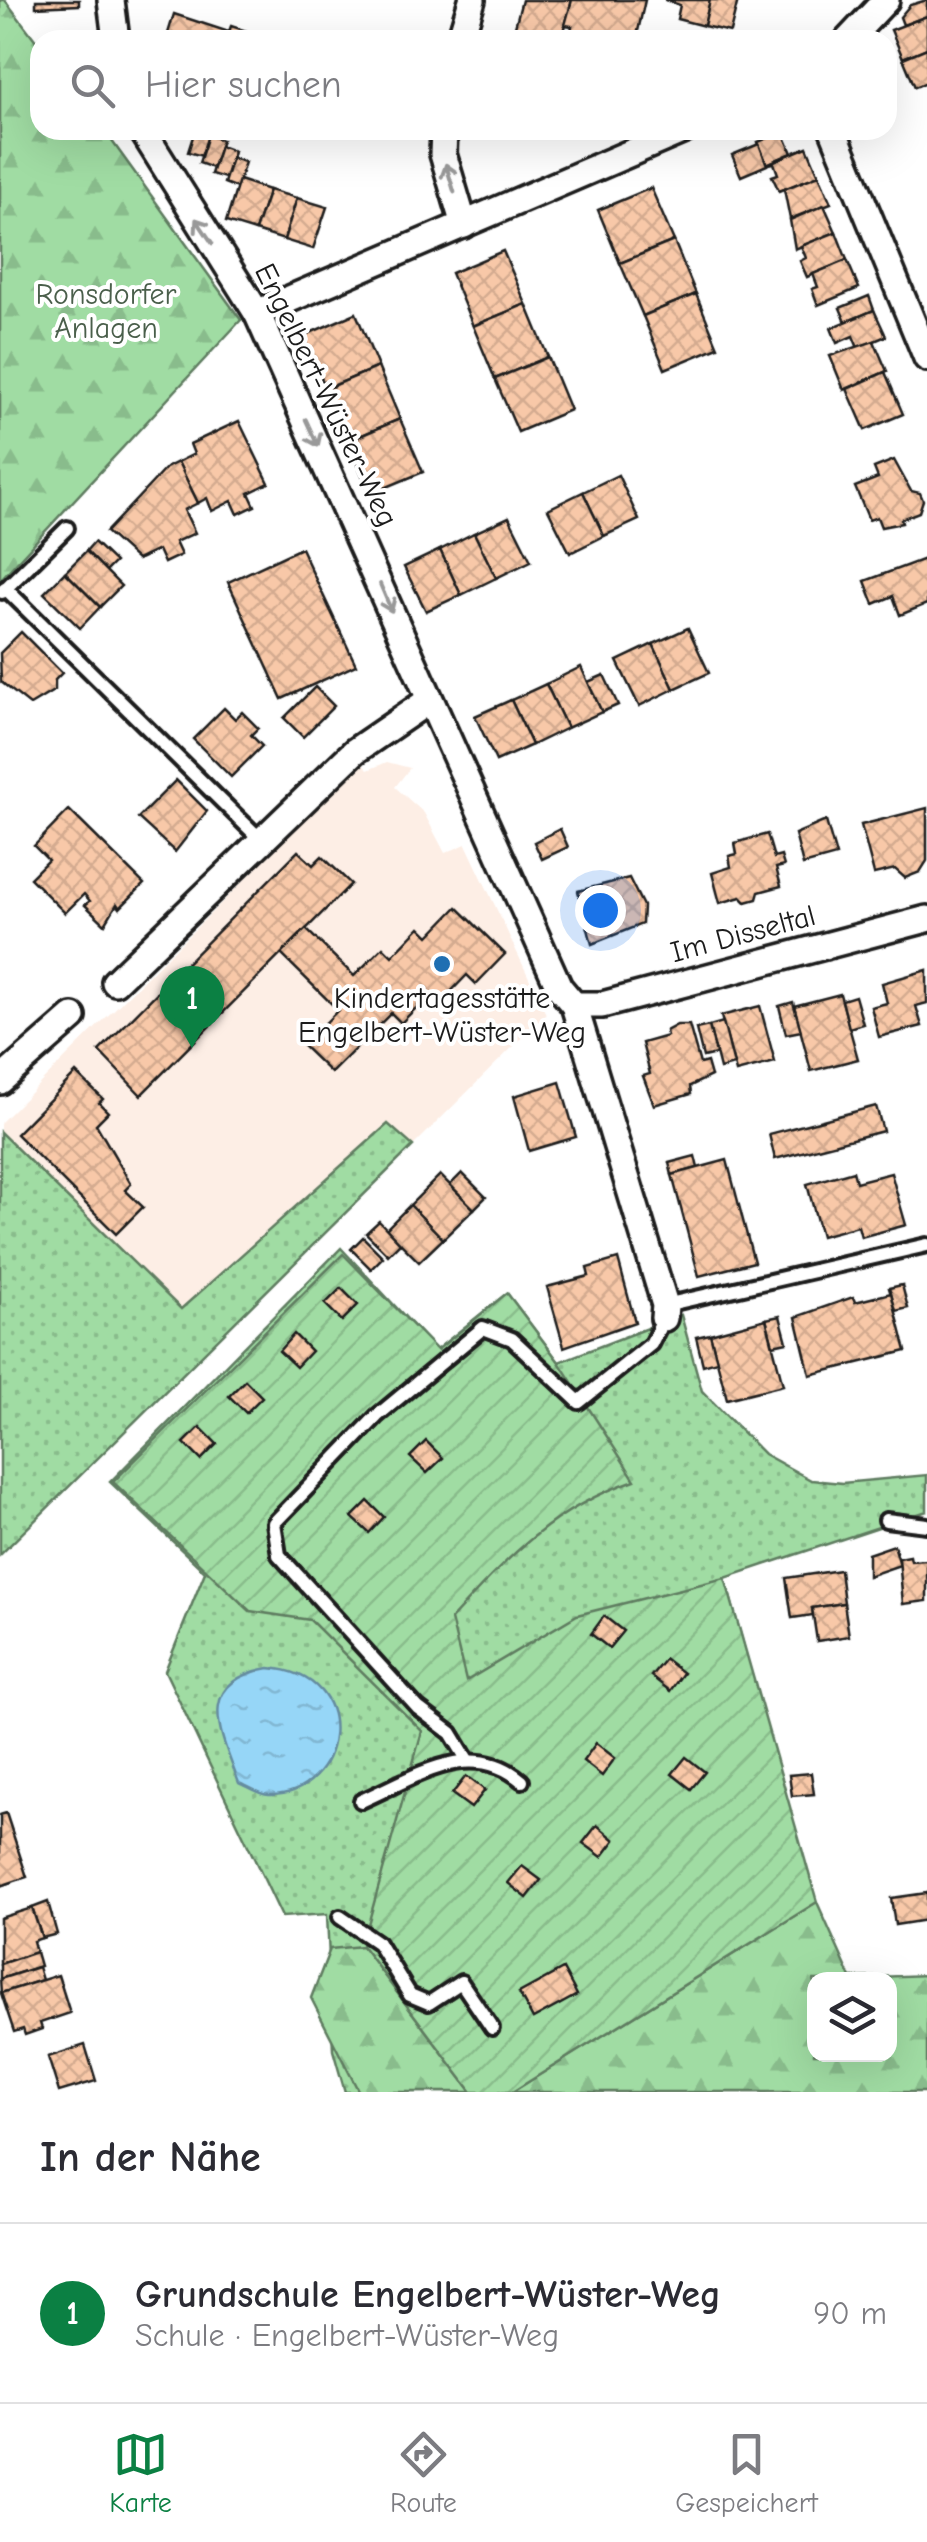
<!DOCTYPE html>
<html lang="de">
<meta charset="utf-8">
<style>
body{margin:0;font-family:"Comic Neue",sans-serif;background:#f7f7f7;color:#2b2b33}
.controls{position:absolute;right:30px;bottom:30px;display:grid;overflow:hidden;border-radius:20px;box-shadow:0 10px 40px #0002}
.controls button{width:90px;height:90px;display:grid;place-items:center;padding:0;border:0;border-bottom:2px solid #e1e1e2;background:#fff;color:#2b2b33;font:50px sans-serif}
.you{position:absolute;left:600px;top:910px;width:35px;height:35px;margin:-25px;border:8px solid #fff;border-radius:50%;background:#1a73e8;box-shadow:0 0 0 15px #1a73e833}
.badge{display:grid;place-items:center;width:65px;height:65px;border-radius:50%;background:#0b8043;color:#fff;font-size:32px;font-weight:700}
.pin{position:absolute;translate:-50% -82px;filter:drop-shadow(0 2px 5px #0008)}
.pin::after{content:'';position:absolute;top:52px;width:35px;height:30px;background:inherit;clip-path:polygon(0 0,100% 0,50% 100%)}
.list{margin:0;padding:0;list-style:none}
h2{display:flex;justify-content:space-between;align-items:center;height:130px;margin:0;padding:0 40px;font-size:42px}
h2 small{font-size:32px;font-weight:400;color:#7c7c81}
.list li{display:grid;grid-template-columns:65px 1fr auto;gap:30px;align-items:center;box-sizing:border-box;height:180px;padding:0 40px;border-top:2px solid #e1e1e2}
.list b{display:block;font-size:38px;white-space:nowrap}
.list p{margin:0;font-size:32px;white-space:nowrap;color:#7c7c81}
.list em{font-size:32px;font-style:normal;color:#7c7c81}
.icon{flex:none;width:55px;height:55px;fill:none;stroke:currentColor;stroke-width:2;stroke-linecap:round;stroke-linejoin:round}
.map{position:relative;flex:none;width:927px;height:2092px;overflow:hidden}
.search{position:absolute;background:#fff;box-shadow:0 10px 40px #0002;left:30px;right:30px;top:30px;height:110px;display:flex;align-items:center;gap:25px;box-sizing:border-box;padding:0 35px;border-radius:30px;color:#7c7c81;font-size:38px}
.sheet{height:310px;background:#fff}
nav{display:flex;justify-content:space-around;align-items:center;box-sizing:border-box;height:140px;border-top:2px solid #e1e1e2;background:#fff;font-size:28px;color:#7c7c81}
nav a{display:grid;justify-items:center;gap:5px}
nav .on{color:#0b8043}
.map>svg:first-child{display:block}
.built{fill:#fdeee5}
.grass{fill:url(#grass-dots);stroke:#5e7c60;stroke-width:2.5}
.forest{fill:url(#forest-firs);stroke:#5e7c60;stroke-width:2.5;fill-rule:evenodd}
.garden{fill:url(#garden-furrows);stroke:#5e7c60;stroke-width:2.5}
.water{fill:url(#water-ripples);stroke:#658c9f;stroke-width:2.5}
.building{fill:url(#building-cross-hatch);stroke:#1c1c1c;stroke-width:2.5}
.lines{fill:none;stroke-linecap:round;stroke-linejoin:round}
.lane-casing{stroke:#1c1c1c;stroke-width:20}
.street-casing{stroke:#1c1c1c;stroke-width:32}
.lane{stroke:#fff;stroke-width:12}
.street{stroke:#fff;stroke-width:25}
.oneway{stroke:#999}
.poi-dot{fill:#1f6fb2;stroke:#fff;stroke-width:4}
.labels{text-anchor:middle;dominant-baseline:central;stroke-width:8;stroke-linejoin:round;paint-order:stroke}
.park-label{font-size:30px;fill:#4a5f4b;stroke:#fff}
.street-label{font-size:30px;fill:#1c1c1c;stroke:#fff}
.poi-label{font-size:30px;fill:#1c1c1c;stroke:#fff}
</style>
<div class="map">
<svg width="927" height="2092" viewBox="0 0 927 2092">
<defs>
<pattern id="grass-dots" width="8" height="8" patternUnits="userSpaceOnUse" patternTransform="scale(2.5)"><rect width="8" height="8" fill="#a0dca3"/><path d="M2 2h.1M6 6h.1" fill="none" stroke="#89bc8c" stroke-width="1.8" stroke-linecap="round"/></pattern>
<pattern id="forest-firs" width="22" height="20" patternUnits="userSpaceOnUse" patternTransform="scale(2.5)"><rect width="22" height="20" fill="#a0dca3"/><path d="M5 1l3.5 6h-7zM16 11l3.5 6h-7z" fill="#89bc8c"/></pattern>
<pattern id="garden-furrows" width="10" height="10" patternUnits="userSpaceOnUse" patternTransform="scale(2.5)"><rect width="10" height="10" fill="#a0dca3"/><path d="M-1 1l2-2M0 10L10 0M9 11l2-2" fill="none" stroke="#89bc8c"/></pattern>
<pattern id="water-ripples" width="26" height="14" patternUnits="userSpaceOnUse" patternTransform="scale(2.5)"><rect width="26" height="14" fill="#96d6f7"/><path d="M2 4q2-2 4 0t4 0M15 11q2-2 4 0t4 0" fill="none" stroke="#81b7d3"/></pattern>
<pattern id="building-cross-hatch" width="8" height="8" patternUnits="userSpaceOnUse" patternTransform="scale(2.5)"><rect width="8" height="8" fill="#f8c8a8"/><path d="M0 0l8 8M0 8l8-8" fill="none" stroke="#d4ab90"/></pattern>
</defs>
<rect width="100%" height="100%" fill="#fff"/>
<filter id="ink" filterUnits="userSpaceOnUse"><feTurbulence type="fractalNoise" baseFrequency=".01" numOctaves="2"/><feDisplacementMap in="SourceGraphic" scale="20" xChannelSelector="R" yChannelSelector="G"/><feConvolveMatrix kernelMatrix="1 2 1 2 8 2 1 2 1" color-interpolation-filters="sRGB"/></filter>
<g filter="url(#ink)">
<path class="built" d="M 387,762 L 410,768 L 395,787 L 424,813 L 445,853 L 466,844 L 546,1014 L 413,1146 L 388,1124 L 181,1309 L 0,1132 L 0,1123 L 362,763 L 368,770 Z"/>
<g class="grass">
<path d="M 388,1124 L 413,1146 L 0,1555 L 0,1132 L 181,1309 Z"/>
<path d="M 341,1248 L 436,1350 L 507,1293 L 559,1362 L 681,1315 L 702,1391 L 764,1454 L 811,1480 L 842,1483 L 927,1475 L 927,1511 L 725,1578 L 836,1979 L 814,1980 L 767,2092 L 345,2092 L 333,2050 L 327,1914 L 282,1917 L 165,1671 L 205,1572 L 110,1482 Z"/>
</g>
<g class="forest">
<path d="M 0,0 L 5,0 L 40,46 L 40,130 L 104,130 L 241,320 L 0,580 Z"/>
<path d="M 817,1902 L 851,1978 L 927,1975 L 927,2092 L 512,2092 ZM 814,1980 L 890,1980 L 890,2054 L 814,2054 Z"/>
<path d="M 362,1946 L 472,2092 L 359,2092 L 311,1998 L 330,1949 Z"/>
</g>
<path class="garden" d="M 343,1254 L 437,1350 L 507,1293 L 559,1362 L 635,1480 C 552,1509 509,1556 451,1619 L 466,1681 L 577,1615 L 725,1578 L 817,1902 L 512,2092 L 472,2092 L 362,1946 L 422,1731 L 310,1620 L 250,1611 L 113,1482 Z"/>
<path class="water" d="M 269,1668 C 367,1675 345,1797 269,1795 C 260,1795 248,1787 239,1783 C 219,1730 194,1682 269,1668 Z"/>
<g class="building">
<path d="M 36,0 L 79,0 L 79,5 L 36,7 Z"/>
<path d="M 522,0 L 572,0 L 562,40 L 513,34 Z"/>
<path d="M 572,0 L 645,0 L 636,40 L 569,39 L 572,26 L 565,25 Z"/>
<path d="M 665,0 L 710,0 L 704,26 L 677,19 L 680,5 Z"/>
<path d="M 710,0 L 738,0 L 730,32 L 704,26 Z"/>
<path d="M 927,0 L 927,16 L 903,25 L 900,17 L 910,5 Z"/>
<path d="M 174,14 L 229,32 L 226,40 L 166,40 Z"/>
<path d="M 927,16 L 927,48 L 903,58 L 891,30 Z"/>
<path d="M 231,26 L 275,40 L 226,40 Z"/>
<path d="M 927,48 L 927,82 L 915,87 L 903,58 Z"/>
<path d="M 195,130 L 210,130 L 202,156 L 188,152 Z"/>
<path d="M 783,132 L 792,153 L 767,164 L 758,142 Z"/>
<path d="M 208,135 L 222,140 L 213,168 L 199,163 Z"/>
<path d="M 759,144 L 767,165 L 741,176 L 732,155 Z"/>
<path d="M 220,146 L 234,151 L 225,178 L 211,174 Z"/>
<path d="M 807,147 L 819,175 L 779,191 L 772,176 L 778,174 L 774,163 L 767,164 Z"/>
<path d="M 232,158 L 245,162 L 237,188 L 224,183 Z"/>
<path d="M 819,175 L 831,203 L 790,219 L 784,189 Z"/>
<path d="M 239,180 L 269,190 L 255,231 L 226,222 Z"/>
<path d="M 651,188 L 674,241 L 620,263 L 598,210 Z"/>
<path d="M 269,190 L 297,198 L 284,240 L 255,231 Z"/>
<path d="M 297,198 L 327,207 L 313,249 L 284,240 Z"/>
<path d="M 824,205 L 836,232 L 795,249 L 790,220 Z"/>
<path d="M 836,232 L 847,260 L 807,277 L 800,261 L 806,258 L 801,246 Z"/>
<path d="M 674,241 L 696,294 L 643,316 L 620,263 Z"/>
<path d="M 503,251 L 526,304 L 473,326 L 451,273 Z"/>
<path d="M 847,260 L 859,288 L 818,305 L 812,289 L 818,287 L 813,274 Z"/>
<path d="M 696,294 L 718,347 L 665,369 L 643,316 Z"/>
<path d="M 869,296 L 874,310 L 846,322 L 840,308 Z"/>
<path d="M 526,304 L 548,357 L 495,379 L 473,326 Z"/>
<path d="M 874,310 L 886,336 L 858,348 L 853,336 L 837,343 L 831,328 Z"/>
<path d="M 356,313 L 378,367 L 326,389 L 303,336 Z"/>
<path d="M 874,341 L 887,371 L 844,390 L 830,356 Z"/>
<path d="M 548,357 L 570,410 L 518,432 L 495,379 Z"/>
<path d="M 378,367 L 400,419 L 348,441 L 326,389 Z"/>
<path d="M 885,372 L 903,414 L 865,430 L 847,389 Z"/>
<path d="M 400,419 L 423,472 L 370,494 L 348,441 Z"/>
<path d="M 239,421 L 269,483 L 249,493 L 255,506 L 238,514 L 232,501 L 212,511 L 207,498 L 198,503 L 178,462 L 194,454 L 190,444 Z"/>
<path d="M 894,460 L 911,491 L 920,493 L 923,500 L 919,512 L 901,519 L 902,523 L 881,527 L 877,517 L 869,520 L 855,487 L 878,478 L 874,468 Z"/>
<path d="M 178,462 L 198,503 L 184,510 L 195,533 L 175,542 L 181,555 L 164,563 L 158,550 L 137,560 L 106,532 L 166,468 Z"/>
<path d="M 618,475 L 639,520 L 604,536 L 583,492 Z"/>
<path d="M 583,492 L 604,536 L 570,553 L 548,509 Z"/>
<path d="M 509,517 L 531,561 L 496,578 L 474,533 Z"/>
<path d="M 474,533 L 496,578 L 461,595 L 440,550 Z"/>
<path d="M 94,542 L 115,562 L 106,571 L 86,551 Z"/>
<path d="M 301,548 L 356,665 L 282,699 L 228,582 Z"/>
<path d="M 440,550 L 461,595 L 426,611 L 404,567 Z"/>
<path d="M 86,551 L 121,586 L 100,607 L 65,572 Z"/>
<path d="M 927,558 L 927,604 L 900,615 L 893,596 L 874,604 L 865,581 Z"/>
<path d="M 65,572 L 100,607 L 80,628 L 44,593 Z"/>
<path d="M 688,628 L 709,673 L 674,689 L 653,644 Z"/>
<path d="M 21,632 L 62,673 L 55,680 L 55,690 L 30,705 L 1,682 L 0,653 Z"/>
<path d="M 653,644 L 674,689 L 639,706 L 617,661 Z"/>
<path d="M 581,667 L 602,712 L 567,728 L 546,684 Z"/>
<path d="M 604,675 L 618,705 L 602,712 L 588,682 Z"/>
<path d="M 546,684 L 567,728 L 532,745 L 511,700 Z"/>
<path d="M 315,687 L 334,706 L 303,737 L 284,718 Z"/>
<path d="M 511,700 L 532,745 L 496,761 L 475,716 Z"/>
<path d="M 224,708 L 235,719 L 242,712 L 258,728 L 251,735 L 262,746 L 231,777 L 193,739 Z"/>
<path d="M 176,780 L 207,811 L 175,852 L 138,818 Z"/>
<path d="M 927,808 L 927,861 L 920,872 L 905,878 L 895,869 L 874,874 L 861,825 Z"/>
<path d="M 69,810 L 144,884 L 120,908 L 117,904 L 105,924 L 85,905 L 90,901 L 84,894 L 65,913 L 30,878 L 48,860 L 34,846 Z"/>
<path d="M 826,821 L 836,856 L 803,865 L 795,834 Z"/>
<path d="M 560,829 L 568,847 L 542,859 L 534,842 Z"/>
<path d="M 767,834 L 774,858 L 781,856 L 784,866 L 776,868 L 781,886 L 759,892 L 757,899 L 746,902 L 741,897 L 720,903 L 712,873 L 731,867 L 729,856 L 737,854 L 735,843 Z"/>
<path d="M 298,851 L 313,865 L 322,856 L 351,884 L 141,1095 L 99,1051 Z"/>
<path d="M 629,878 L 643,906 L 642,924 L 592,944 L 578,891 Z"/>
<path d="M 457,907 L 505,954 L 476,984 L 467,975 L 439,1004 L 430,994 L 401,1023 L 391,1013 L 331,1073 L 303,1046 L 338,1010 L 281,954 L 306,929 L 354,976 L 383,947 L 392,956 L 420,927 L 429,936 Z"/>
<path d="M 927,970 L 927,1003 L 916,1006 L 922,1026 L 879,1037 L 871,1007 L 887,1003 L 882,983 Z"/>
<path d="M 840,994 L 858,1059 L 811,1071 L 794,1006 Z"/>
<path d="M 855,996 L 863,1024 L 849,1028 L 842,1000 Z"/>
<path d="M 793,1002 L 801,1031 L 786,1034 L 779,1006 Z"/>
<path d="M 760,1006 L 775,1062 L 736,1072 L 721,1016 Z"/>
<path d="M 723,1022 L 734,1065 L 720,1069 L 709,1026 Z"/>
<path d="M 677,1025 L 689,1025 L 700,1064 L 707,1062 L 711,1076 L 690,1086 L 691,1094 L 654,1105 L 643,1076 L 650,1074 L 642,1043 L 667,1036 L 666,1031 Z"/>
<path d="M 709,1026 L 716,1054 L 703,1057 L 696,1029 Z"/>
<path d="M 76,1073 L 103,1099 L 99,1103 L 108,1112 L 96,1124 L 131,1184 L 125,1190 L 143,1207 L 116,1234 L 16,1134 Z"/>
<path d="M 560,1082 L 576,1137 L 529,1151 L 514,1096 Z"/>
<path d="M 876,1106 L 883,1131 L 775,1159 L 769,1134 Z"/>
<path d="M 695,1156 L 698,1168 L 672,1175 L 669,1163 Z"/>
<path d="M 727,1160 L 754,1262 L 699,1276 L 672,1175 Z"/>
<path d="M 853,1171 L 856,1182 L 891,1173 L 906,1225 L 861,1237 L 858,1226 L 821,1236 L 807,1184 Z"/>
<path d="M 462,1173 L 486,1197 L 474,1209 L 450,1185 Z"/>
<path d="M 440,1175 L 474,1209 L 443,1239 L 410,1205 Z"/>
<path d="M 410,1205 L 443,1239 L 419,1262 L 386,1229 Z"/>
<path d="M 379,1221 L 400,1243 L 388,1255 L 366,1233 Z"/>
<path d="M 363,1237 L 383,1257 L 371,1269 L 351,1249 Z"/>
<path d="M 618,1259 L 635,1322 L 564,1347 L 547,1287 L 589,1276 L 587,1268 Z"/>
<path d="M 902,1285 L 908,1308 L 896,1311 L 889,1288 Z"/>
<path d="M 341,1288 L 358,1305 L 342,1321 L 325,1304 Z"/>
<path d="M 891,1293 L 906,1351 L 810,1375 L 796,1317 L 853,1297 L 855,1302 Z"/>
<path d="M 780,1316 L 787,1342 L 773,1345 L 766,1319 Z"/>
<path d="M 766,1319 L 783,1385 L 727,1399 L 710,1334 Z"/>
<path d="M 294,1334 L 311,1351 L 296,1367 L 279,1351 Z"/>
<path d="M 710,1334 L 717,1361 L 703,1365 L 696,1337 Z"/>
<path d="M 245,1380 L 262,1397 L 246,1413 L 229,1396 Z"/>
<path d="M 200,1427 L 217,1444 L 201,1460 L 184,1443 Z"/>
<path d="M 426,1441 L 443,1458 L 427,1473 L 410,1457 Z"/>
<path d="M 368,1501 L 384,1517 L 369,1533 L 352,1517 Z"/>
<path d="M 894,1545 L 900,1565 L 868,1576 L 868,1554 Z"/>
<path d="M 910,1556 L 911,1561 L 927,1560 L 927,1601 L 903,1604 L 899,1558 Z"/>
<path d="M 840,1570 L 844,1603 L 812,1608 L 813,1615 L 792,1618 L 786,1578 Z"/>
<path d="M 844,1603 L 849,1636 L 817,1641 L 812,1608 Z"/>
<path d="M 604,1616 L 623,1631 L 609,1648 L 591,1634 Z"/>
<path d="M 665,1659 L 683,1673 L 670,1691 L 651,1676 Z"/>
<path d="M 596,1743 L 615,1758 L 602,1776 L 583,1761 Z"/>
<path d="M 686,1757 L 705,1772 L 691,1789 L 672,1774 Z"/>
<path d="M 811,1773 L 814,1794 L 792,1796 L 789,1775 Z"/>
<path d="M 466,1776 L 485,1790 L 471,1808 L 452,1794 Z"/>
<path d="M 6,1813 L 27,1877 L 0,1886 L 0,1815 Z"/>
<path d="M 597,1825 L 615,1840 L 602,1857 L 583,1843 Z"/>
<path d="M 522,1866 L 541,1880 L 527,1898 L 508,1883 Z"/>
<path d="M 927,1893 L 927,1920 L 895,1925 L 891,1898 Z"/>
<path d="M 48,1902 L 57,1934 L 42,1938 L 32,1908 Z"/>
<path d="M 32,1908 L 42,1938 L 33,1941 L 36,1952 L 0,1964 L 0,1918 Z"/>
<path d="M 36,1952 L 40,1966 L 0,1979 L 0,1964 Z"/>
<path d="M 38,1967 L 42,1980 L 1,1993 L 0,1979 Z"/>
<path d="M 563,1969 L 577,1995 L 533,2019 L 519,1993 Z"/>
<path d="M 58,1975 L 70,2013 L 40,2023 L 42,2029 L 25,2035 L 23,2029 L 14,2032 L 1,1993 Z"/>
<path d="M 85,2045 L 96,2081 L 59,2092 L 48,2057 Z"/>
</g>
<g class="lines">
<defs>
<g id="lane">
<path d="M 5,588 L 261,840"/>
<path d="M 2,592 L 67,528"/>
<path d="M 665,1305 L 927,1245"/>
<path d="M 886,1520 L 927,1525"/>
<path d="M 468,1761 L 451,1733 L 418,1708 L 279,1555 L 274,1523 L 377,1416 L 483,1328 L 512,1339 L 579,1402 L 651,1344 L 664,1318"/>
<path d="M 361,1801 C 414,1778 471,1737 522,1781"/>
<path d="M 340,1917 L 378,1943 L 410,1995 L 429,2003 L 461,1982 L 492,2028"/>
</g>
<g id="street">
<path d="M 111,0 L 116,40"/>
<path d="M 460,40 L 472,0"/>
<path d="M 848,40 L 886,0"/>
<path d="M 142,130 L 257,313 L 559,987 L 574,1005 L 665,1305 L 664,1318"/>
<path d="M 444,130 L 443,154 L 464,225"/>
<path d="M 833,130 L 927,358"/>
<path d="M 257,313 L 684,130"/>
<path d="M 115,982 L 355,751 L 428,701"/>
<path d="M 574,1005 L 602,1005 L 927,919"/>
<path d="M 0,1081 L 73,1017"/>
</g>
</defs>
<use href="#lane" class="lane-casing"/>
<use href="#street" class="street-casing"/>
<use href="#lane" class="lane"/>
<use href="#street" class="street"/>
</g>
<defs><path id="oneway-shaft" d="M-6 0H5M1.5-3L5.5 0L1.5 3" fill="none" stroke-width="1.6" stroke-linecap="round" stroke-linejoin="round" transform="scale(2.5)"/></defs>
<g class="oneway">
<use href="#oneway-shaft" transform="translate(450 178) rotate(-107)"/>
<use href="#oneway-shaft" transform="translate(204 231) rotate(-124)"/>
<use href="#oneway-shaft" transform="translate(312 433) rotate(65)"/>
<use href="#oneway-shaft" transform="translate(386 598) rotate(67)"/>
</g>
</g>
<circle class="poi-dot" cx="442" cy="964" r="10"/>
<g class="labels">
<g class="park-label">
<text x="106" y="294">Ronsdorfer<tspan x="106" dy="34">Anlagen</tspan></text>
</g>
<g class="street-label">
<text transform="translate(326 395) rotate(64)">Engelbert-Wüster-Weg</text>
<text transform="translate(743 934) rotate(-15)">Im Disseltal</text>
</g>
<g class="poi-label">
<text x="442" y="998">Kindertagesstätte<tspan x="442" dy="34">Engelbert-Wüster-Weg</tspan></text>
</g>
</g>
</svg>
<div class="controls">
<button><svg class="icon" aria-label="layers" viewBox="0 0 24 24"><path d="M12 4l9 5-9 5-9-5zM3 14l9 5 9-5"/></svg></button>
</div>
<div class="you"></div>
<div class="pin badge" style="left:192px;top:1048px">1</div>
<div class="search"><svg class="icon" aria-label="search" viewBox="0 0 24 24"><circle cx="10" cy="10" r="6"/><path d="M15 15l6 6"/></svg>Hier suchen</div>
</div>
<section class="sheet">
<h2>In der Nähe<small></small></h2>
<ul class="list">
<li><span class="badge">1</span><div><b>Grundschule Engelbert-Wüster-Weg</b><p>Schule · Engelbert-Wüster-Weg</p></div><em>90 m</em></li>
</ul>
</section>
<nav>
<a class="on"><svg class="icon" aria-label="map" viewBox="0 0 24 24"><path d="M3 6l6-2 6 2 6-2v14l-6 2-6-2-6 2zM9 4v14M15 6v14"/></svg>Karte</a>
<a><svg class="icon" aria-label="directions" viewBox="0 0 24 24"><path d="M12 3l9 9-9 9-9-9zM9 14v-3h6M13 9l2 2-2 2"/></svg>Route</a>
<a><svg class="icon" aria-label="saved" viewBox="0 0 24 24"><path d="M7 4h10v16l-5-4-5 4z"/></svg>Gespeichert</a>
</nav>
